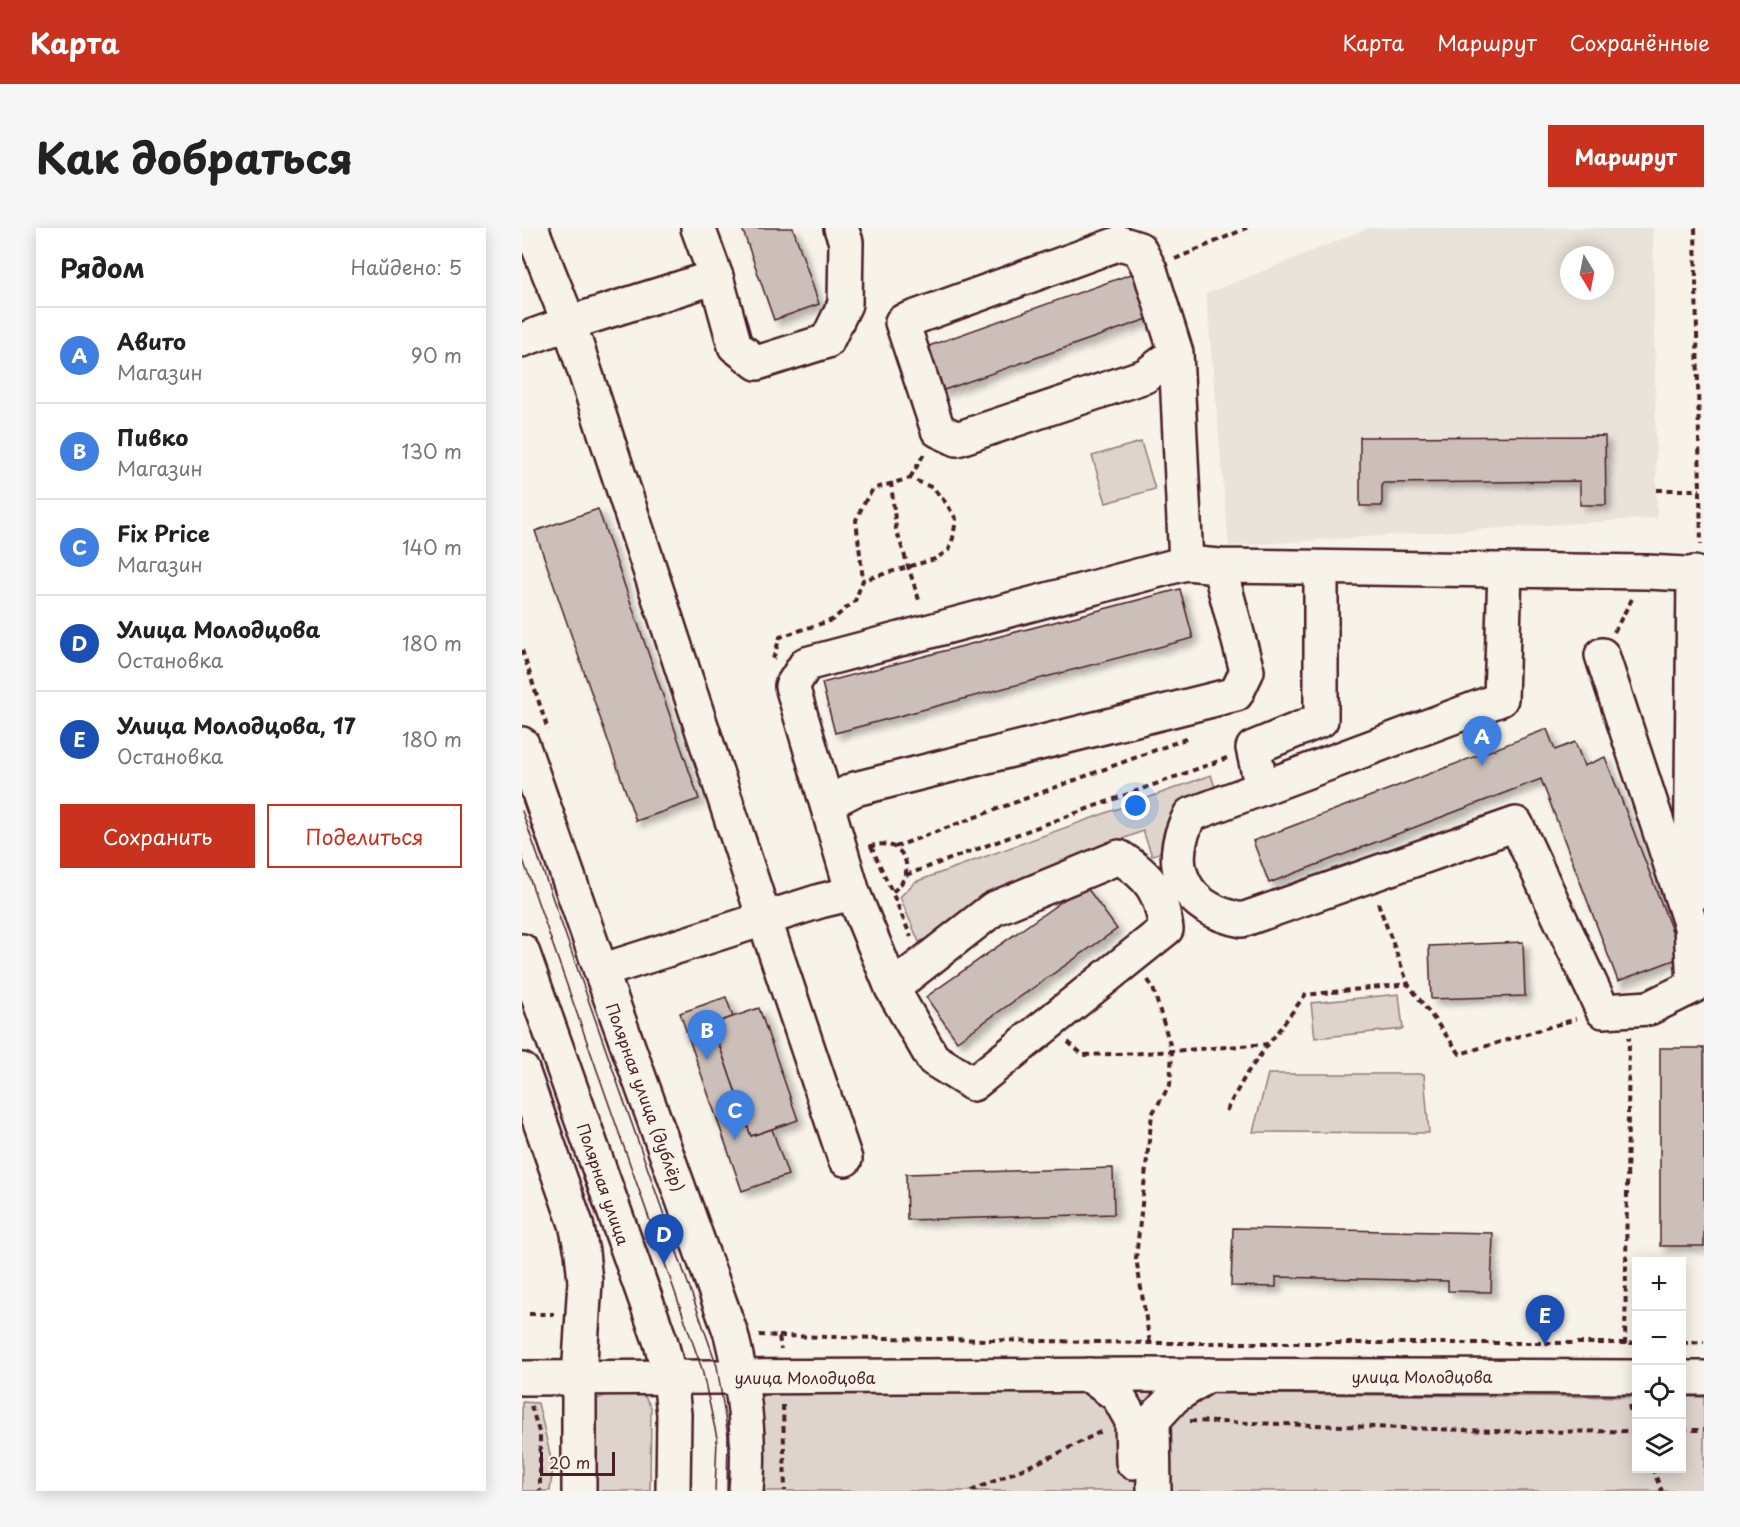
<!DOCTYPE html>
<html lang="ru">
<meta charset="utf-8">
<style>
body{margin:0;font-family:"Playpen Sans",sans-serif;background:#f6f6f6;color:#222}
.controls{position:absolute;right:18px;bottom:18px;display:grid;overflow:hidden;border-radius:0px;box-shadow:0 3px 15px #0003}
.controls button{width:54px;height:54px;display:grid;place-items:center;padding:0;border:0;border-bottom:2px solid #e0e0e0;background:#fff;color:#222;font:30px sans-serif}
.compass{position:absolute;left:1038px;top:18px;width:54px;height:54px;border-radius:50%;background:#fff;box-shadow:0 3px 15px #0003;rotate:170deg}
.scale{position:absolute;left:18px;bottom:15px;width:75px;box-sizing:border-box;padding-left:6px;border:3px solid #4a1f2b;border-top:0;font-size:16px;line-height:21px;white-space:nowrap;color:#4a1f2b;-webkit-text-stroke:4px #f7f3e8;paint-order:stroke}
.you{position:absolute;left:614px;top:578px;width:21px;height:21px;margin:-15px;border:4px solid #fff;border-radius:50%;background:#1a73e8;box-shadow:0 0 0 9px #1a73e833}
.badge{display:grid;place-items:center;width:39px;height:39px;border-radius:50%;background:#c8321e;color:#fff;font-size:20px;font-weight:700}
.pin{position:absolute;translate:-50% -50px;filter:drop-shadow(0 2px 3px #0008)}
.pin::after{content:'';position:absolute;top:32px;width:21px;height:18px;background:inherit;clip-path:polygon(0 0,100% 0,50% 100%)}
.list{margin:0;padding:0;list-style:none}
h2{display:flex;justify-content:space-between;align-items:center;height:78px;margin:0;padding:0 24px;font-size:26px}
h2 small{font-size:20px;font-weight:400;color:#767676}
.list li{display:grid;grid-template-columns:39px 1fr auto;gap:18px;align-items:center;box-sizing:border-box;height:96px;padding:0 24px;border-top:2px solid #e0e0e0}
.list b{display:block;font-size:22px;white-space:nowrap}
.list p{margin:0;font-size:20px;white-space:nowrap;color:#767676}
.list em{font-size:20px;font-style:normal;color:#767676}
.actions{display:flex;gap:12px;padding:18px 24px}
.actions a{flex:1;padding:14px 0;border:2px solid #c8321e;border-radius:0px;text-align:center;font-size:21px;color:#c8321e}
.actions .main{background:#c8321e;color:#fff}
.icon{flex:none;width:33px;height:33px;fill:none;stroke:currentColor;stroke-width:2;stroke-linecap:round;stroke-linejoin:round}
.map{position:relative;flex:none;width:1182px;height:1263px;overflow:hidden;border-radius:0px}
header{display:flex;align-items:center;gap:36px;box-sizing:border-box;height:84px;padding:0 30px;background:#c8321e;color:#fff}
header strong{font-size:28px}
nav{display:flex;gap:33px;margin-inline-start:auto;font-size:21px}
.intro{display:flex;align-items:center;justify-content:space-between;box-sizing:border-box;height:144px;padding:0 36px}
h1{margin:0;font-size:42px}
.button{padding:15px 27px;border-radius:0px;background:#c8321e;color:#fff;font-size:21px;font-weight:700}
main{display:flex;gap:36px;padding:0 36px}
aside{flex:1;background:#fff;border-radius:0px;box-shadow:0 3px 15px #0003}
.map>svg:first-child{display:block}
.built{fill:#eae3da;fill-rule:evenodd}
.green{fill:#ded4cc;stroke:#947a7c;stroke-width:1.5}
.building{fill:#ccbfb9;stroke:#4a1f2b;stroke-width:1.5;filter:url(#shadow)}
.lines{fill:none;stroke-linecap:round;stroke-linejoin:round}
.minor-casing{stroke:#4a1f2b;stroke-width:38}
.major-casing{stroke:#4a1f2b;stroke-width:38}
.path{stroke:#4a1f2b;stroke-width:4;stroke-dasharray:6 4.5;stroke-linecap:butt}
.minor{stroke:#f7f3e8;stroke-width:33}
.major{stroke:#f7f3e8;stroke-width:33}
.tram{stroke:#4a1f2b;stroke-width:1.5}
.labels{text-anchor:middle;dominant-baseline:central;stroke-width:4.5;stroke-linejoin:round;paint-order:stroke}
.street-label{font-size:16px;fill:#4a1f2b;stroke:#f7f3e8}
</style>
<header>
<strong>Карта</strong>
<nav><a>Карта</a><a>Маршрут</a><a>Сохранённые</a></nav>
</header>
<div class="intro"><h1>Как добраться</h1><a class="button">Маршрут</a></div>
<main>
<aside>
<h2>Рядом<small>Найдено: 5</small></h2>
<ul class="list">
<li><span class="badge" style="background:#3f7fe0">A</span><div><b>Авито</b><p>Магазин</p></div><em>90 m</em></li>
<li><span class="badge" style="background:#3f7fe0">B</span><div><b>Пивко</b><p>Магазин</p></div><em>130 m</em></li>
<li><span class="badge" style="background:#3f7fe0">C</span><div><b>Fix Price</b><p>Магазин</p></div><em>140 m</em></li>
<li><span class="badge" style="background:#1a4fb4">D</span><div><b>Улица Молодцова</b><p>Остановка</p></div><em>180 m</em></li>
<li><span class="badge" style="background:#1a4fb4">E</span><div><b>Улица Молодцова, 17</b><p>Остановка</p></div><em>180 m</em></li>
</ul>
<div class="actions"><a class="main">Сохранить</a><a>Поделиться</a></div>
</aside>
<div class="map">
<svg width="1182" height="1263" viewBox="0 0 1182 1263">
<defs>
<filter id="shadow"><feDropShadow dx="5.5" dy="5.5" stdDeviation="3" flood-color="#0004"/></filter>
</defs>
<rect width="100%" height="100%" fill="#f7f3e8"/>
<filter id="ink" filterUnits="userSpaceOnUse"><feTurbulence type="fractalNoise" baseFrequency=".0167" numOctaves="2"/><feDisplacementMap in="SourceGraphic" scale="12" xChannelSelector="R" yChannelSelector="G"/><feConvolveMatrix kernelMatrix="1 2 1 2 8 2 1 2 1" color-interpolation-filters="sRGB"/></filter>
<g filter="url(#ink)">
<path class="built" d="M 847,0 L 1131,0 L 1135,290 L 707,318 L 684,66 ZM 1047,27 L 1083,27 L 1083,63 L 1047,63 Z"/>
<g class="green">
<path d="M 619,214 L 633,261 L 584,275 L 570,228 Z"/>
<path d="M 689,547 L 695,565 L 648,620 L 630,628 L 621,603 L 469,663 L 409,710 L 397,714 L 378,669 L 393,654 Z"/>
<path d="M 877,766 L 881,801 L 793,810 L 789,775 Z"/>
<path d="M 746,846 L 902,846 L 907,905 L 731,904 Z"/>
<path d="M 108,1162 L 122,1167 L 129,1179 L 128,1263 L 71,1263 L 71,1181 L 75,1171 L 91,1164 Z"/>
<path d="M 252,1162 L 1114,1169 L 1114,1240 L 1160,1240 L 1160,1169 L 1182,1169 L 1182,1263 L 233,1263 L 238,1170 Z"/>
<path d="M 0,1174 L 16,1175 L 31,1239 L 28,1263 L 0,1263 Z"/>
</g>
<g class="building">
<path d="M 220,0 L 271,0 L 297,76 L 252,92 Z"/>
<path d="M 615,44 L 631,89 L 419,163 L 404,119 Z"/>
<path d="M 1083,208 L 1084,277 L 1058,277 L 1058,253 L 860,255 L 860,278 L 838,278 L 838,209 Z"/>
<path d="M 76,281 L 177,571 L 114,593 L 13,303 Z"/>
<path d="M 658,361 L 671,410 L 313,505 L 300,455 Z"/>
<path d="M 1025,501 L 1033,522 L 1053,514 L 1062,538 L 1083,529 L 1160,729 L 1096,753 L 1019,551 L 747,655 L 731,613 Z"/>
<path d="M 563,657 L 595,701 L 435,813 L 404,769 Z"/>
<path d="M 1001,714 L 1003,768 L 909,771 L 907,718 Z"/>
<path d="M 204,769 L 211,789 L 190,796 L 229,908 L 250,901 L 266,947 L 220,963 L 158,785 Z"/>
<path d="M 237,780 L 276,892 L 229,908 L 190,796 Z"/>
<rect x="1138" y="820" width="44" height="198"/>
<path d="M 591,940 L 592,986 L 385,992 L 384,946 Z"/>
<path d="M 711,1000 L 971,1005 L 969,1064 L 926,1063 L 926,1053 L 754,1049 L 754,1059 L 709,1058 Z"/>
</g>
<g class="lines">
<defs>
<g id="minor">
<path d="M 9,0 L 47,95 L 242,690 L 323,931"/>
<path d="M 176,0 L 194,49 L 213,118 L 235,135 L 305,113 L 323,76 L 324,14 L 319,0"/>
<path d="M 0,112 L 47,95 L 194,49"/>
<path d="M 654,125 L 623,148 L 435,211 L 416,202 L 380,94 L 598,15 L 617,21 L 628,42 L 654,125 L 664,335"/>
<path d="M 983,342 L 979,471 L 668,587 C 641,639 662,681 720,692 L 994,596 L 1081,783 L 1127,780 L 1172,758 L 1169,698 L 1080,427"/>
<path d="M 0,516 L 79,743 L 209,1106 C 222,1158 229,1209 224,1263"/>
<path d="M 740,560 L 731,520 L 799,492 L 799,340"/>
<path d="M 306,575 L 333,561 L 714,466 L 725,443 L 697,338"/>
<path d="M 597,629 C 629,649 639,664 644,701 L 451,856 L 411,831 L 370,760 L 471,681 Z"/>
<path d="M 331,665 L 270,458 L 284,436 L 664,335 L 697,338 L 1125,344 L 1182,347"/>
<path d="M 1169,669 L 1172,345"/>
<path d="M 79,743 L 298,673 L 331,665 L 370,760"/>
<path d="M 567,1147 L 596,1168 L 610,1193 L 611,1234"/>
<path d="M 0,1150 L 617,1147 L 1114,1149"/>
<path d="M 1160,1150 L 1182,1150"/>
<path d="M 632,1263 L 631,1192 L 652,1169 L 686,1147"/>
</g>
<g id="major">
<path d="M 0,723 L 139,1115 L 148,1150 L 152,1186 L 151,1263"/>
<path d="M 0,842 L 54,996 L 60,1024 L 63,1053 L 57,1150 L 57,1263"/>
</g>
</defs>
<use href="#minor" class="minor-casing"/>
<use href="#major" class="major-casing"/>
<g class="path">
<path d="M 1173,0 L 1179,317"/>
<path d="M 653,31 L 725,0"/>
<path d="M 388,250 L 402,226"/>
<path d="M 369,254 L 374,301 L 398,375"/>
<path d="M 1135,262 L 1178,262"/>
<path d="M 1092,404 L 1110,371"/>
<path d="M 0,422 L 26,502"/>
<path d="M 251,431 L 258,409 L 310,392 L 333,373 L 341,352 L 413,331 L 427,322 L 431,310 L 434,291 L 424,275 L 411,260 L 388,250 L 351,261 L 342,275 L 334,292 L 341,352"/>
<path d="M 349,616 L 349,618 C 382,608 398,645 370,664 L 389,709"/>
<path d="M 349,618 L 370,664"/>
<path d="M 373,619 L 666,510"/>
<path d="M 384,647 L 705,530"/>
<path d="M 856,675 L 886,756"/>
<path d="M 626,752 L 631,760 L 650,823 L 648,857 L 630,886 L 614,1030 L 628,1115"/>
<path d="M 546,814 L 561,827 L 623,825 L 746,816"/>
<path d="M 704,883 L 725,845 L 783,767 L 886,756 L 938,826 L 1054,791"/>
<path d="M 7,1086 L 32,1086"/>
<path d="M 237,1107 L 257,1108 L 259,1121"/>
<path d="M 257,1108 L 628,1115 L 1114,1115"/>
<path d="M 1160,1115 L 1182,1114"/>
<path d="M 1103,1117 L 1107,809"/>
<path d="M 261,1177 L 263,1263"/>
<path d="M 1107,1177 L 1114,1206"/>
<path d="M 9,1178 L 18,1207 L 18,1263"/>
<path d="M 668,1193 L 1004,1204 L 1114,1203"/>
<path d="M 1160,1202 L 1182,1202"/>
<path d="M 1130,1240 L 1140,1263"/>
<path d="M 449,1263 L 533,1227 L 582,1202"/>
</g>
<use href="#minor" class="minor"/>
<use href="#major" class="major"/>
<g class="tram">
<path d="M 0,583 L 195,1138 L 206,1208 L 205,1263"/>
<path d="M 0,629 L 180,1141 L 195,1210 L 193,1263"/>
</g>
</g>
</g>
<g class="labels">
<g class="street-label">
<text transform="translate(124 869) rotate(70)">Полярная улица (дублёр)</text>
<text transform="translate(82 956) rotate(71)">Полярная улица</text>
<text x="900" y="1148">улица Молодцова</text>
<text x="283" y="1149">улица Молодцова</text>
</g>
</g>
</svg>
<div class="controls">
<button>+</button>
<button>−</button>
<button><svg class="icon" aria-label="locate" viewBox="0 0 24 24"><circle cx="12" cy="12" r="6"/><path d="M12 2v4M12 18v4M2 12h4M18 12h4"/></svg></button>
<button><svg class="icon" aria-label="layers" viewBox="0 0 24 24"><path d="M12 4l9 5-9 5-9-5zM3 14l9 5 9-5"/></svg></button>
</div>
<svg class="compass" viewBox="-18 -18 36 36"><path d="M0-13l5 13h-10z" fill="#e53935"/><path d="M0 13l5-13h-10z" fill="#767676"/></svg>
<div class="scale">20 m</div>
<div class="you"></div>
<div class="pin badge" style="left:960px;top:538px;background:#3f7fe0">A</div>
<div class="pin badge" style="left:185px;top:832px;background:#3f7fe0">B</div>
<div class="pin badge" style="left:213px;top:912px;background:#3f7fe0">C</div>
<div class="pin badge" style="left:142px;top:1036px;background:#1a4fb4">D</div>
<div class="pin badge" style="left:1023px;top:1117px;background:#1a4fb4">E</div>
</div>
</main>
